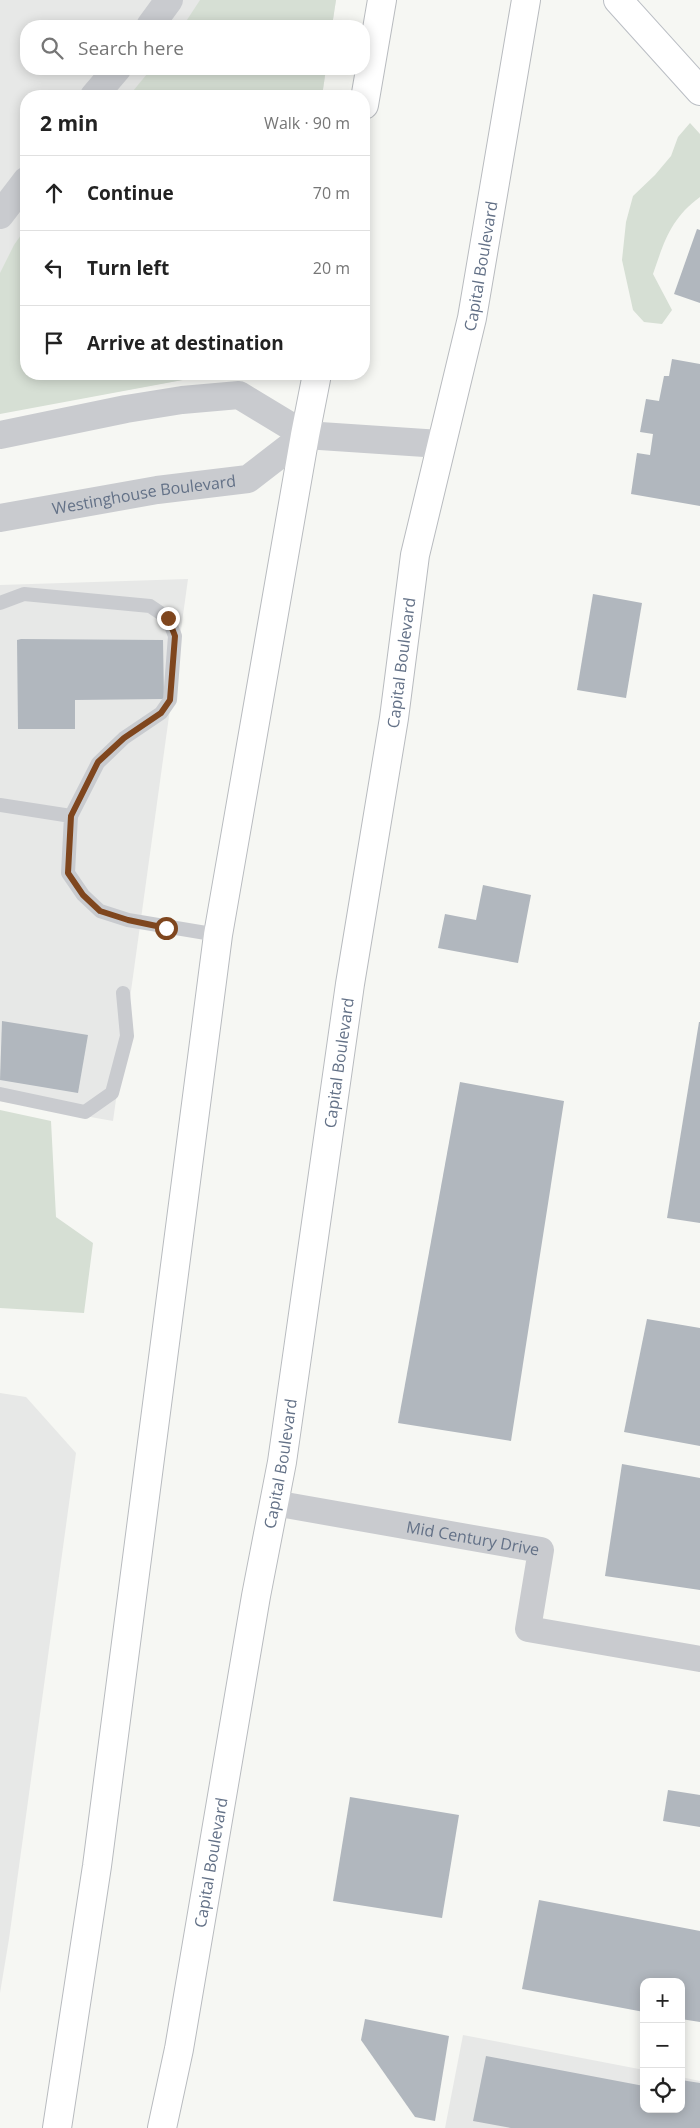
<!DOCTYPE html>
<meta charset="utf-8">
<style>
body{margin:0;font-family:"Open Sans",sans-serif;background:#f6f6f6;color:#222}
.controls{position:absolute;right:15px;bottom:15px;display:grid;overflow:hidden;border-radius:10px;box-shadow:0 2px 12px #0003}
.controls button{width:45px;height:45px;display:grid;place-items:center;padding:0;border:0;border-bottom:1px solid #e0e0e0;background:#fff;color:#222;font:25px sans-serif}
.stop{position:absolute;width:15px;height:15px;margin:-11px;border:4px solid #7f461e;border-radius:50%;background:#fff}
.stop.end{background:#7f461e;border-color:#fff;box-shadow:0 1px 5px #0008}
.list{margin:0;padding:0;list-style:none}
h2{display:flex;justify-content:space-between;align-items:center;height:65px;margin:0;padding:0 20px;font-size:21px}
h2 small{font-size:16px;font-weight:400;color:#767676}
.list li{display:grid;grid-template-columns:32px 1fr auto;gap:15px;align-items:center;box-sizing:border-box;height:75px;padding:0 20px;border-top:1px solid #e0e0e0}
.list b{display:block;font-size:19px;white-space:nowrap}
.list em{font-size:16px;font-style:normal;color:#767676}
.icon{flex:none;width:28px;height:28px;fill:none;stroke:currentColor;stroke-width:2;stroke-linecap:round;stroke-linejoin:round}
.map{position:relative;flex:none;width:700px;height:2128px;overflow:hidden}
.search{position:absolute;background:#fff;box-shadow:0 2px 12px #0003;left:20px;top:20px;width:350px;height:55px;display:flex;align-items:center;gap:12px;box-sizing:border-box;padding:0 18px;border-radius:20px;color:#767676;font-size:19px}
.panel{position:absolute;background:#fff;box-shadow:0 2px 12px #0003;left:20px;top:90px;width:350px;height:290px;border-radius:20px}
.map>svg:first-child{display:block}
.built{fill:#e7e8e7}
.green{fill:#d6dfd4}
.building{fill:#b1b7be}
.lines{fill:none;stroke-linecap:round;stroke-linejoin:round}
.secondary-casing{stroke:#babec4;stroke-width:30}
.trunk-casing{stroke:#b8bbbf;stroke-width:30}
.service{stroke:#c9cbcf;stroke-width:14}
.minor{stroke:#c9cbcf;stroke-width:26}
.tertiary{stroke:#c9cbcf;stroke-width:28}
.secondary{stroke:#fff;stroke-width:28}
.trunk{stroke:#fff;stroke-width:28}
.route{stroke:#7f461e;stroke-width:6}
.labels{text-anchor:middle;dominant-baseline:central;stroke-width:5;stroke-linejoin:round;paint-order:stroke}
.street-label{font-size:16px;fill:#637187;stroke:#fff}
</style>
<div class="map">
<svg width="700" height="2128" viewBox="0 0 700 2128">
<rect width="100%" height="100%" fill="#f6f7f3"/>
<g class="built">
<path d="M 0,0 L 336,0 L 332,26 L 26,26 L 26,69 L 326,69 L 322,96 L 26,96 L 26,374 L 215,374 L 0,413 Z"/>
<path d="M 188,579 L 113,1121 L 0,1101 L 0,585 Z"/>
<path d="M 0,1393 L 26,1397 L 76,1453 L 9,1939 L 0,1993 Z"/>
<path d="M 463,2035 L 644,2070 L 644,2109 L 681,2109 L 681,2077 L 700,2081 L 700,2128 L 445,2128 Z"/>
</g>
<g class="green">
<path d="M 200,0 L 336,0 L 332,26 L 183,26 Z"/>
<path d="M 151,69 L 326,69 L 322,96 L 129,96 Z"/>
<path d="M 690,123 L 700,134 L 700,197 C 671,218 664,242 653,274 L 672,310 L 662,324 L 644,322 L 633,310 L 622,260 L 626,222 L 633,196 L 655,175 L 671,156 L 678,137 Z"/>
<path d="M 26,228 L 26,374 L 215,374 L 0,414 L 0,273 L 14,245 Z"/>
<path d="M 0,1110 L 51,1121 L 56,1217 L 93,1243 L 84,1313 L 0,1308 Z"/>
</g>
<g class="building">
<path d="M 697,229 L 700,230 L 700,303 L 674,294 Z"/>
<path d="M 672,359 L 700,364 L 700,506 L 631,494 L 637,453 L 650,455 L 653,434 L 640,432 L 646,399 L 659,401 L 664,376 L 669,376 Z"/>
<path d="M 593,594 L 642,603 L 626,698 L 577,690 Z"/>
<path d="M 21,639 L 163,640 L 164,699 L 75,700 L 75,729 L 18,729 L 17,640 Z"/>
<path d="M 483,885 L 531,895 L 518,963 L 438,948 L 445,914 L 476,920 Z"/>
<path d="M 2,1021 L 88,1035 L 78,1093 L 0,1080 Z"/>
<path d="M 699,1022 L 700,1022 L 700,1223 L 667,1218 Z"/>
<path d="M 460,1082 L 564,1101 L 511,1441 L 398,1423 Z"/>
<path d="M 647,1319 L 700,1328 L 700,1446 L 624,1432 Z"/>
<path d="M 622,1464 L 700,1478 L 700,1590 L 605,1576 Z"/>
<path d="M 668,1790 L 700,1795 L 700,1827 L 663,1821 Z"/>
<path d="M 350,1797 L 459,1815 L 442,1918 L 333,1901 Z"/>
<path d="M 539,1900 L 700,1931 L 700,2022 L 681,2019 L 681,1982 L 644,1982 L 644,2012 L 522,1989 Z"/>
<path d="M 365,2019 L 449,2036 L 435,2121 L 415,2117 L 361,2040 Z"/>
<path d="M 486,2056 L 644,2086 L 644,2109 L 681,2109 L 681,2080 L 700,2083 L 700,2128 L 511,2128 L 473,2121 Z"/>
</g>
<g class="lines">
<defs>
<path id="secondary" d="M 618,0 L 700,91"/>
<g id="trunk">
<path d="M 364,105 L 382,0"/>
<path d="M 57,2128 L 97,1866 L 218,935 L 305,435 L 317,374"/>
<path id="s3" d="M 162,2128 L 179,2049 L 256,1596 L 282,1462 L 350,984 L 394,718 L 415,555 L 472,318 L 526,0"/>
</g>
</defs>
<use href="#secondary" class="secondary-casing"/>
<use href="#trunk" class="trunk-casing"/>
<g class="service">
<path d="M 0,603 L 24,594 L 150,606 L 168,618 L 175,636 L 170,700 L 161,713 L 124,738 L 98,763 L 71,816"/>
<path d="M 0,805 L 71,816 L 68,873 L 83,895 L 100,911 L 128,920 L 218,935"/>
<path d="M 0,1094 L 85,1112 L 112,1093 L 127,1036 L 123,993"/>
</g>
<path class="minor" id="s1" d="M 274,1503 L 541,1550 L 528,1629 L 700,1659"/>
<g class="tertiary">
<path d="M 150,26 L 169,0"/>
<path d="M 94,96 L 117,69"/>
<path d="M 0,215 L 26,181"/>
<path d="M 0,435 L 126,409 L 182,400 L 239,395 L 305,435 L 440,444"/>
<path id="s2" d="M 0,518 L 157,490 L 248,479 L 305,435"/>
</g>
<use href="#secondary" class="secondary"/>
<use href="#trunk" class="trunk"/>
</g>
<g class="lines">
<path class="route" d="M 166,928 L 128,920 L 100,911 L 83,895 L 68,873 L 71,816 L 98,762 L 124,738 L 161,713 L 170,700 L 175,636 L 168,618"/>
</g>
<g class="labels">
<g class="street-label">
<text stroke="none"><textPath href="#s3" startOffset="1890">Capital Boulevard</textPath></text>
<text stroke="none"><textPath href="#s2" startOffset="146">Westinghouse Boulevard</textPath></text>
<text stroke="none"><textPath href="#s3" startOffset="1485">Capital Boulevard</textPath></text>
<text stroke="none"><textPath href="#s3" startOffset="1080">Capital Boulevard</textPath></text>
<text stroke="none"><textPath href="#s3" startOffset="675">Capital Boulevard</textPath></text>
<text stroke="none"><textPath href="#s1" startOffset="202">Mid Century Drive</textPath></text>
<text stroke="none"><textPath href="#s3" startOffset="270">Capital Boulevard</textPath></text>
</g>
</g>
</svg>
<div class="controls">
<button>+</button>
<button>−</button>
<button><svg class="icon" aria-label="locate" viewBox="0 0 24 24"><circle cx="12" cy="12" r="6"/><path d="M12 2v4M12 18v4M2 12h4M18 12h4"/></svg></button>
</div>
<div class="stop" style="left:166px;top:928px"></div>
<div class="stop end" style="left:168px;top:618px"></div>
<div class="search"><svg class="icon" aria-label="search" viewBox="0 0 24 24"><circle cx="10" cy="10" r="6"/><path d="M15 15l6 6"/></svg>Search here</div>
<section class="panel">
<h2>2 min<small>Walk · 90 m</small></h2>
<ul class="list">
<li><svg class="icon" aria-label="ahead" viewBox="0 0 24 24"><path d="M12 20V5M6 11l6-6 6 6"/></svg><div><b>Continue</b></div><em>70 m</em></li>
<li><svg class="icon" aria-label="left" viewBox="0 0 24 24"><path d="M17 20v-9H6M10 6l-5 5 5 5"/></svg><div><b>Turn left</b></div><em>20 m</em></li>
<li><svg class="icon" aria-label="arrive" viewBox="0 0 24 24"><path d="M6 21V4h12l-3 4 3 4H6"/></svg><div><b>Arrive at destination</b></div></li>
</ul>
</section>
</div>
